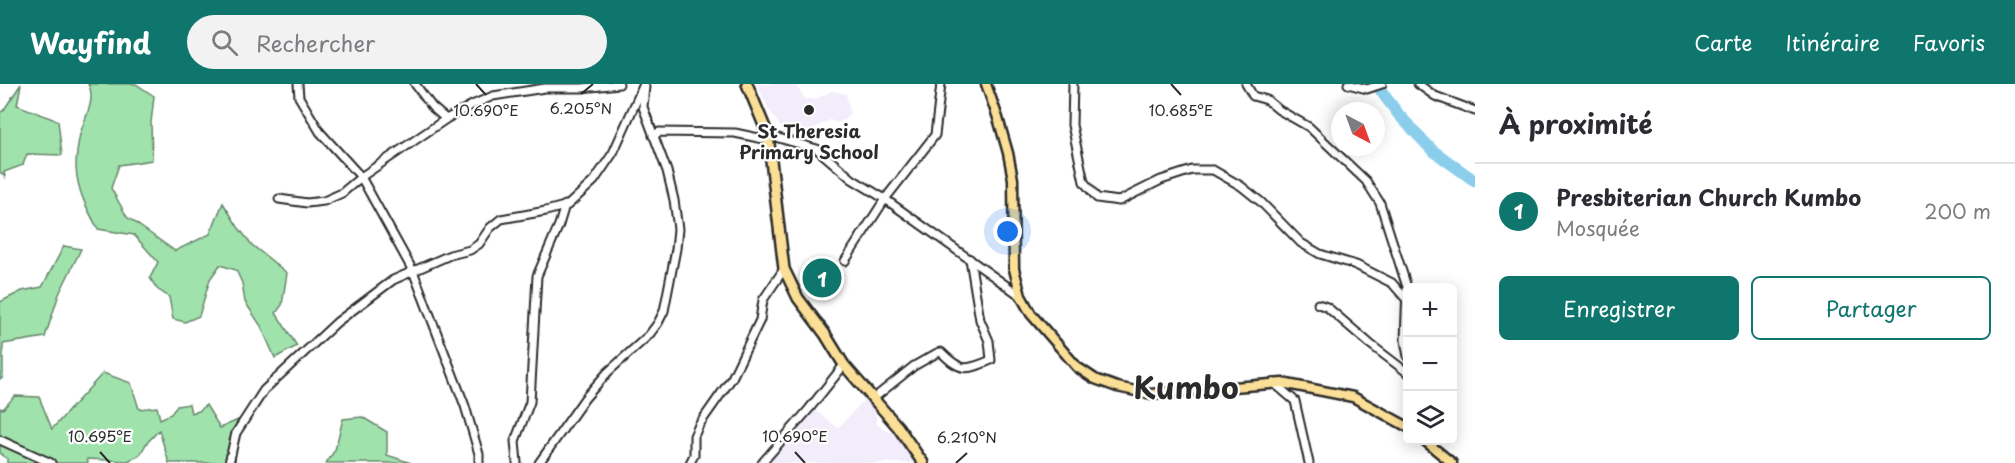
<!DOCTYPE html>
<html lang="fr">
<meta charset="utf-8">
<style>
body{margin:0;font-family:"Playpen Sans",sans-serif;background:#f2f2f3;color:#2b2b33}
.controls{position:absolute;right:18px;bottom:18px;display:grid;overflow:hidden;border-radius:9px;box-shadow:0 3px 15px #0003}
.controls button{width:54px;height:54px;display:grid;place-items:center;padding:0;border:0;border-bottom:2px solid #e1e1e2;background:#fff;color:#2b2b33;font:30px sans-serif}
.compass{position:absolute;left:1331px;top:18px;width:54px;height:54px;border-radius:50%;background:#fff;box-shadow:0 3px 15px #0003;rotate:139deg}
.you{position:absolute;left:1008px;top:148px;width:21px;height:21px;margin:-15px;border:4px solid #fff;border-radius:50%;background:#1a73e8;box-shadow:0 0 0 9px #1a73e833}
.badge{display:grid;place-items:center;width:39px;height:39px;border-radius:50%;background:#0f766e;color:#fff;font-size:20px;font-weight:700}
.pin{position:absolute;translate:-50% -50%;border:3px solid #fff;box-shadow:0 2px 6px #0006}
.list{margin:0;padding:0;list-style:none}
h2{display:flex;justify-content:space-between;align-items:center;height:78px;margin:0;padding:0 24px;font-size:26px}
h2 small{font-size:20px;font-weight:400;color:#7c7c81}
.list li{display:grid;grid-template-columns:39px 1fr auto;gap:18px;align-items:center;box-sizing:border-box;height:96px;padding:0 24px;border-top:2px solid #e1e1e2}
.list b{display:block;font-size:22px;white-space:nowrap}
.list p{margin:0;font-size:20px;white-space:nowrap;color:#7c7c81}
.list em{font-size:20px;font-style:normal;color:#7c7c81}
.actions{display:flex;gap:12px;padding:18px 24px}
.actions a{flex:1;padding:14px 0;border:2px solid #0f766e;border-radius:9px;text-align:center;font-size:21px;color:#0f766e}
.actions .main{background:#0f766e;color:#fff}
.icon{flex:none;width:33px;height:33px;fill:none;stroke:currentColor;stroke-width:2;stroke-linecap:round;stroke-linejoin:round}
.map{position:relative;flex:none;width:1475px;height:379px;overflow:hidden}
header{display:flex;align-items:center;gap:36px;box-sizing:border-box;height:84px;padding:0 30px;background:#0f766e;color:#fff}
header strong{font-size:28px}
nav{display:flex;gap:33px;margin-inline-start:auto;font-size:21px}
.search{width:420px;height:54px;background:#f2f2f3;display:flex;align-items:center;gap:15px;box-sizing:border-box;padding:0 21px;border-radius:33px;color:#7c7c81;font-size:22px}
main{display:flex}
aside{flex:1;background:#fff}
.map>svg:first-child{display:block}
.built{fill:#f2ecfb}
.green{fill:#a0e2ac;stroke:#66866c;stroke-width:1.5}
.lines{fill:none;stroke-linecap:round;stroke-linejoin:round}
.river{stroke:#8bceec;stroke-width:12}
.minor-casing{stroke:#2b2b2b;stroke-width:11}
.major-casing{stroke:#2b2b2b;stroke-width:13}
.highway-casing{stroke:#2b2b2b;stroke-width:14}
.minor{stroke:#fff;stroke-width:7}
.major{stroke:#fbdf96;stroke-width:8}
.highway{stroke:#fbdf96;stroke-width:9}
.ticks{fill:none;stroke:#2b2b2b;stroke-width:2}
.poi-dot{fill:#2b2b2b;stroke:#fff;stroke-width:2}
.labels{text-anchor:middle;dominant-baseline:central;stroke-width:4.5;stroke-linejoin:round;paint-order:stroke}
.poi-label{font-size:18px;font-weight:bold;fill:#2b2b2b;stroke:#fff}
.town-label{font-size:30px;font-weight:bold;fill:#2b2b2b;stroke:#fff}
.ticks-label{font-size:15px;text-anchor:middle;fill:#2b2b2b;stroke:#fff;stroke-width:4.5;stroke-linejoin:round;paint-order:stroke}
</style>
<header>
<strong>Wayfind</strong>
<div class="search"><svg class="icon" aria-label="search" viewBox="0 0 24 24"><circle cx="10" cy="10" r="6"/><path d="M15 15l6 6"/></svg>Rechercher</div>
<nav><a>Carte</a><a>Itinéraire</a><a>Favoris</a></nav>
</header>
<main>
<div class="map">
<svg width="1475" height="379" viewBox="0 0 1475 379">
<rect width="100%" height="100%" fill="#fff"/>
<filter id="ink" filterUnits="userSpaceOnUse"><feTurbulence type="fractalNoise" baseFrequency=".0167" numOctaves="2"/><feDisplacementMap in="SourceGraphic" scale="12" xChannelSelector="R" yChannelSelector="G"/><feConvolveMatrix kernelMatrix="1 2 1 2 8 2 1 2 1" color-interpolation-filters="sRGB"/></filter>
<g filter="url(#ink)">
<g class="built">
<path d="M 757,0 L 795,0 L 805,15 L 816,15 L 832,7 L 846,10 L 850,29 L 845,35 L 838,39 L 830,36 L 798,52 L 788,54 L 768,24 Z"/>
<path d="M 866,314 L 874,323 L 877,341 L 896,351 L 919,379 L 765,379 L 813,325 L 838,344 Z"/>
</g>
<g class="green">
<path d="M 21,0 L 17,21 L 58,37 L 62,71 L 27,70 L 23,81 L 4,88 L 5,93 L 0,88 L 0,28 L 3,27 Z"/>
<path d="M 88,0 L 136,0 L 154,12 L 151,39 L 152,76 L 119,81 L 111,104 L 127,133 L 175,167 L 210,150 L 223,119 L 238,143 L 252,161 L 287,189 L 282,221 L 276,229 L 297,262 L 275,274 L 261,242 L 245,218 L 242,199 L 236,186 L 220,181 L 210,195 L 199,232 L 185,238 L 173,235 L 169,213 L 157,205 L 150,194 L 158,178 L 134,151 L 98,145 C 87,125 77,106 76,83 C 76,72 78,60 80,50 C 84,35 97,15 88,0 Z"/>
<path d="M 64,162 L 81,165 L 59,210 L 45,253 L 3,260 L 3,294 L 0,295 L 0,218 L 22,207 L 42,203 Z"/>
<path d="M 103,289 L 131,299 L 139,325 L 157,323 L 160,335 L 171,330 L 177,322 L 189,320 L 191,329 L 199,327 L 206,321 L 220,344 L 238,336 L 235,379 L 169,379 L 159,346 L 146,360 L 140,371 L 128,377 L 87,375 L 88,379 L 7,379 L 7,375 L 0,369 L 0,324 L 3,325 L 15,312 L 39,313 L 52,345 Z"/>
<path d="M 362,333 L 387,348 L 387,371 L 411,379 L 326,379 L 335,366 L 343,335 Z"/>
</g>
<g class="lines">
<path class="river" d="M 1381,7 L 1399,31 L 1432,66 L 1475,97"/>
<defs>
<g id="minor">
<path d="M 298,0 L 299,13 L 320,48 L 361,93 L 413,187 L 465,322 L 479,370 L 479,379"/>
<path d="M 415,0 L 432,23 L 446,35"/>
<path d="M 1073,0 L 1072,41 L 1084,98 L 1097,114 L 1119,117 L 1161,96 L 1192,86 L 1213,86 L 1241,102 L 1261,118 L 1301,159 L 1320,170 L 1356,181 L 1392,199 L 1406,215"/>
<path d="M 1246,0 L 1253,12 L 1267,16 L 1279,26 L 1309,43 L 1366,97 L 1380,119 L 1407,203 L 1405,256 L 1408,273"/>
<path d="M 1348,0 L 1367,5 L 1382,0"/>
<path d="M 1418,0 L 1435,12 L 1475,27"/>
<path d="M 768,51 L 817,65 L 852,95 L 885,115 L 1021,212"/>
<path d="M 653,52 L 659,48 L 735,49 L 768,56"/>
<path d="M 279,115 L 307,119 L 324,117 L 342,109 L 361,93 L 446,35 L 472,21 L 493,12 L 545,4 L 582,4 L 619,0"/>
<path d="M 845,177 L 885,115 L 935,51 L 941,0"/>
<path d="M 1318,220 L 1327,223 L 1370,260 L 1408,289"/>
<path d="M 1274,299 L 1295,317 L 1309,379"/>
<path d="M 874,314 L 914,282 L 937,269 L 941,268 C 961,288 966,287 991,276 L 989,257 L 980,236 L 970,175"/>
<path d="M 0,356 L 51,379"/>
<path d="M 229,379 L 236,349 L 264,306 L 337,238 L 393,196 L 450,171 L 470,166 L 479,160 L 490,144 L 501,135 L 546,127 L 568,121 L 594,97 L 613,69 L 644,0"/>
<path d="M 517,379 L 515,357 L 530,318 L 537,192 L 559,141 L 565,121"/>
<path d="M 539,379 L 585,314 L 608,288 L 649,251 L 658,239 L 664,227 L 676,165 L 678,145 L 674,116 L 667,87 L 643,23 L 645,3"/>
<path d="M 690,379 L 694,371 L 694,352 L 699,341 L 732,294 L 760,236 L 763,216 L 784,185"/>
<path d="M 762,379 L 809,325 L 844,281"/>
</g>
<g id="major">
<path d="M 986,0 L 998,34 L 1008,69 L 1013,95 L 1014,185 L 1021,212 L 1031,230 L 1077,283 L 1095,295 L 1117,303 L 1150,310 L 1282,299 L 1353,313 L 1408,343"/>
<path d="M 1424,356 L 1452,379"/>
</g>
<path id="highway" d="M 747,0 L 768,51 L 784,185 L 798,214 L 825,250 L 844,281 L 898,343 L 923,379"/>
</defs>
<use href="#minor" class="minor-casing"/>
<use href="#major" class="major-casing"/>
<use href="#highway" class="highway-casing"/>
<use href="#minor" class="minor"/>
<use href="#major" class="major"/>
<use href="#highway" class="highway"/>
</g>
</g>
<path class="ticks" d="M 476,0 L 486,11M 1171,0 L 1181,11M 581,10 L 593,0M 100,368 L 110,379M 795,368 L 805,379M 956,379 L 967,369"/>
<circle class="poi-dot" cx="809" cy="26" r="6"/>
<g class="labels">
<g class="poi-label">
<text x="809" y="46">St Theresia<tspan x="809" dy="21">Primary School</tspan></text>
</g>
<g class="town-label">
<text x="1186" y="302">Kumbo</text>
</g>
</g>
<g class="ticks-label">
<text x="581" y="30">6.205°N</text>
<text x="486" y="32">10.690°E</text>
<text x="1181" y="32">10.685°E</text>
<text x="100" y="358">10.695°E</text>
<text x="795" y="358">10.690°E</text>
<text x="967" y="359">6.210°N</text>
</g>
</svg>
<div class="controls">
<button>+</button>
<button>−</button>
<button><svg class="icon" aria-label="layers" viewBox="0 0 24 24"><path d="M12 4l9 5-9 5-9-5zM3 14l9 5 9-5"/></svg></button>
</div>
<svg class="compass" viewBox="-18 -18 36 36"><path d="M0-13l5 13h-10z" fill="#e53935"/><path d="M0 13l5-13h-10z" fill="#7c7c81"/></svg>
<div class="you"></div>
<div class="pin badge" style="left:822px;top:194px">1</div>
</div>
<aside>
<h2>À proximité<small></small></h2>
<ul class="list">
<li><span class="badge">1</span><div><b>Presbiterian Church Kumbo</b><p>Mosquée</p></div><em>200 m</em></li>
</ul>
<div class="actions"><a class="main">Enregistrer</a><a>Partager</a></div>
</aside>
</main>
